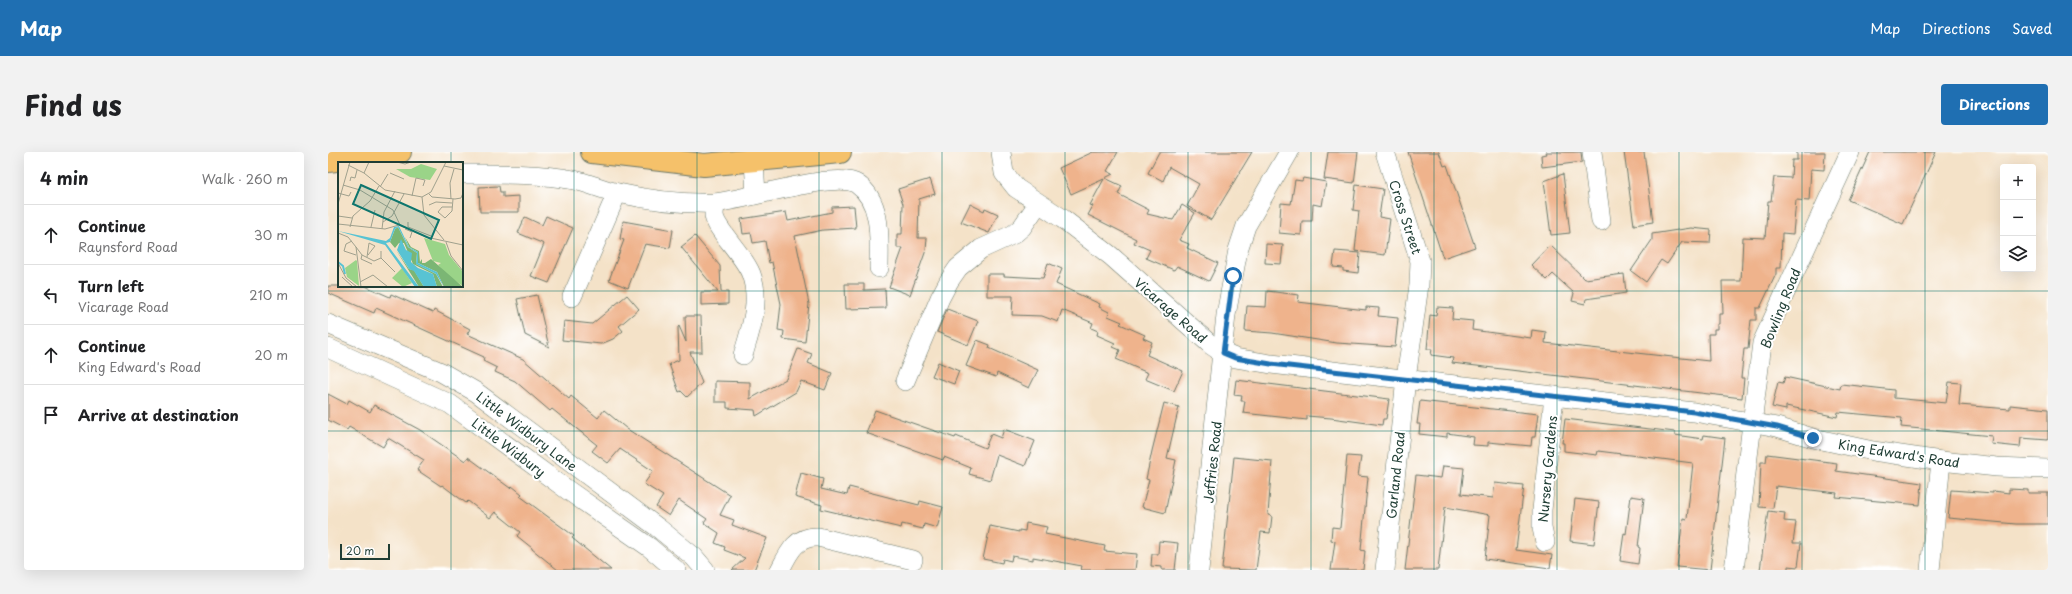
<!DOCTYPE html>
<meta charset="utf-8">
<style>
body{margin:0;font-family:"Playpen Sans",sans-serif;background:#f2f2f2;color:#202124}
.controls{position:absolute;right:12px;top:12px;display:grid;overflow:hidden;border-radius:4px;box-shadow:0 4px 16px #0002}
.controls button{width:36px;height:36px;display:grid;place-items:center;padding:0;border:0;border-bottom:1px solid #e0e0e0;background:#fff;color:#202124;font:20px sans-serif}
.scale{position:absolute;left:12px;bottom:10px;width:50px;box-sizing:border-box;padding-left:4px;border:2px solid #1f3d34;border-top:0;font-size:11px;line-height:14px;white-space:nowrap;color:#1f3d34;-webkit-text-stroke:3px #fff;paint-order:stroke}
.stop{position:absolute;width:12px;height:12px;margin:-9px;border:3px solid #1f6fb2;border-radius:50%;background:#fff}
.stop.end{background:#1f6fb2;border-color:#fff;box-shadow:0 1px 4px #0008}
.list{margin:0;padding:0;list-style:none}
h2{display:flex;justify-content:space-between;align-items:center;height:52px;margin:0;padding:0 16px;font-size:17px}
h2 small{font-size:13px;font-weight:400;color:#757577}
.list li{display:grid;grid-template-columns:26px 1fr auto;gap:12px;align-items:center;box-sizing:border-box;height:60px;padding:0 16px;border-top:1px solid #e0e0e0}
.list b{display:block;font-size:15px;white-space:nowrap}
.list p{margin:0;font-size:13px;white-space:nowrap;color:#757577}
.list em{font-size:13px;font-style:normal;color:#757577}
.icon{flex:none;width:22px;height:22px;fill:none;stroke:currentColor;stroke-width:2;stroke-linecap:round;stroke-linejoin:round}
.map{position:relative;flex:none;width:1720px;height:418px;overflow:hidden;border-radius:4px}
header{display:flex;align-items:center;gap:24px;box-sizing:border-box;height:56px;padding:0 20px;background:#1f6fb2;color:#fff}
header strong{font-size:19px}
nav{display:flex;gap:22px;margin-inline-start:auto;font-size:14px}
.intro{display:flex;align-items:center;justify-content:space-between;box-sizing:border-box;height:96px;padding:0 24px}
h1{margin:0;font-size:28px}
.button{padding:10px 18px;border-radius:4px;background:#1f6fb2;color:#fff;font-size:14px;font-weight:700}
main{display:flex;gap:24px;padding:0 24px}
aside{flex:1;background:#fff;border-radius:4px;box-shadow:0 4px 16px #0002}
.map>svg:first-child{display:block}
.building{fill:#efb38c}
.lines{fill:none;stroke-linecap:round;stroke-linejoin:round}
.minor-casing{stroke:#6a7768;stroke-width:20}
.major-casing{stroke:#6a7768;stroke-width:24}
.minor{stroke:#fff;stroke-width:19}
.major{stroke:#f5c16b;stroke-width:22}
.route{stroke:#1f6fb2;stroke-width:5}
.grid{fill:none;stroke:#0f766e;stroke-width:1;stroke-opacity:0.55}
.labels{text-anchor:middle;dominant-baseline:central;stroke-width:4;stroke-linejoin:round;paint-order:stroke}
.street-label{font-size:13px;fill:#1f3d34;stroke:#fff}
.inset-river{fill:none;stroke:#58c3d3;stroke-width:2}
.inset-road{fill:none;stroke:#9fa08d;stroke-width:1}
.view{fill:#0f766e;fill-opacity:0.15;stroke:#0f766e;stroke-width:2}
.inset-edge{fill:none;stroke:#1f3d34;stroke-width:2}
</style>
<header>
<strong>Map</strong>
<nav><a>Map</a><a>Directions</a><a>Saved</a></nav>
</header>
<div class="intro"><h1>Find us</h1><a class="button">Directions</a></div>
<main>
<aside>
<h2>4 min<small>Walk · 260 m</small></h2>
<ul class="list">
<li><svg class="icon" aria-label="ahead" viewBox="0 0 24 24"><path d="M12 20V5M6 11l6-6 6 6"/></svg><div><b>Continue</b><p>Raynsford Road</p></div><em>30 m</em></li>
<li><svg class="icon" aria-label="left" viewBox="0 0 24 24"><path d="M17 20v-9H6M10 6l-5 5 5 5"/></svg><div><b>Turn left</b><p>Vicarage Road</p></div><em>210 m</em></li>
<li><svg class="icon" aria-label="ahead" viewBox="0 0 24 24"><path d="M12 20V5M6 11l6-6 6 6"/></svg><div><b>Continue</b><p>King Edward's Road</p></div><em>20 m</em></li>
<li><svg class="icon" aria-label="arrive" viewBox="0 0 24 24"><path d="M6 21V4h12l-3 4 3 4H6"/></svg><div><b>Arrive at destination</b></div></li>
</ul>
</aside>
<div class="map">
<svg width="1720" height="418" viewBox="0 0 1720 418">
<rect width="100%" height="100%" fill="#fff"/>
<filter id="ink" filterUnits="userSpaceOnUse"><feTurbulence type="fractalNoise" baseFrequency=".025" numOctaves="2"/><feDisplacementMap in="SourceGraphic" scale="8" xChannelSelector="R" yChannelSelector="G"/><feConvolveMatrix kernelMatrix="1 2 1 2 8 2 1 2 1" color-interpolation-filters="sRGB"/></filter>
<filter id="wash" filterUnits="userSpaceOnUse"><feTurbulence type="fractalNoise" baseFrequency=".012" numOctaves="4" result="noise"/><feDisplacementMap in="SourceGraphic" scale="16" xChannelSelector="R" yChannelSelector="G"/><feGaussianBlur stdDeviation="0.9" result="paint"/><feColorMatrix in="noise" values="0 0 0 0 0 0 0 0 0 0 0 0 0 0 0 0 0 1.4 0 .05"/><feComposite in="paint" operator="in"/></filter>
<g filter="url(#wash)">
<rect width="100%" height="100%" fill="#f4e2c8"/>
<g id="blocks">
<g class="building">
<path d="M 765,0 L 790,0 L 779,19 L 785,22 L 777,26 L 794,34 L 790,42 L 821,58 L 819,62 L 845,68 L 854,53 L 867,61 L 851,88 L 861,92 L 859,96 L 890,111 L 881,129 L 849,114 L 846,118 L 818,106 L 822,98 L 806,91 L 808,87 L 760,63 L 765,54 L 762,53 L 776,27 L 743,42 L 731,16 Z"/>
<path d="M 831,0 L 924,0 L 883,68 L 859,54 L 871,32 L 841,15 L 835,29 L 820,21 Z"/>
<path d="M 1000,0 L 1030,0 L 1026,31 L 996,27 Z"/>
<path d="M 1080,0 L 1111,0 L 1116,14 L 1119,13 L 1147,95 L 1115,106 Z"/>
<path d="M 1218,0 L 1253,0 L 1254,10 L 1214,15 L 1213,3 L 1219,2 Z"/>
<path d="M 1296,0 L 1316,0 L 1325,70 L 1306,73 Z"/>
<path d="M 1469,0 L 1497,0 L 1496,18 L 1483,17 L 1481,49 L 1468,48 L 1465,82 L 1454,81 L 1453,116 L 1448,116 L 1448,122 L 1432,156 L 1428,156 L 1428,168 L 1423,168 L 1420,197 L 1416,197 L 1413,226 L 1416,226 L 1414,246 L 1124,211 L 1125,206 L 1103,203 L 1104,197 L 1099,197 L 1102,163 L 1108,164 L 1109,155 L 1125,156 L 1124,167 L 1145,169 L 1144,178 L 1203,186 L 1204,178 L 1218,180 L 1217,191 L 1381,209 L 1380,182 L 1386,182 L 1386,177 L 1389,177 L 1389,172 L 1391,172 L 1391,162 L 1395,162 L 1394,129 L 1413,129 L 1415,85 L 1437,86 L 1440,49 L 1443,49 L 1446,25 L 1463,26 L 1464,8 L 1469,8 Z"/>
<path d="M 1542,0 L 1608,0 L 1575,72 L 1520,48 Z"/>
<path d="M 1235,22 L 1242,81 L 1223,83 L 1216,29 Z"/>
<path d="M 975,26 L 998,30 L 994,54 L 985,52 L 984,69 L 974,69 L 973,83 L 951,81 L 953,51 L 963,52 L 967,28 L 974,29 Z"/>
<path d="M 602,27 L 607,42 L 591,47 L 590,86 L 599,86 L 598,98 L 582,143 L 561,135 L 575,96 L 569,96 L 569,82 L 574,82 L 575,52 L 570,37 Z"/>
<path d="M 1028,33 L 1055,37 L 1051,65 L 1062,67 L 1057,103 L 1027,99 L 1031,59 L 1025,58 Z"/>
<path d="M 171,34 L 172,40 L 175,40 L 175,45 L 191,44 L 191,60 L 152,60 L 151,35 Z"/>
<path d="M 642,52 L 656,59 L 657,56 L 670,62 L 661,81 L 633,70 Z"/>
<path d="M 526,54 L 528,76 L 495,78 L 467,84 L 481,152 L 477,190 L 455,187 L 456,179 L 450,178 L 453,152 L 444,110 L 441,111 L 437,89 L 425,91 L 423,81 L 415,82 L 413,67 L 458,60 L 460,69 L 504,60 L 504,55 Z"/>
<path d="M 218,64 L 245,76 L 221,131 L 203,124 L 216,92 L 190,81 L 197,65 L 214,73 Z"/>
<path d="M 295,69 L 345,78 L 342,96 L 317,92 L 300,136 L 281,128 L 296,88 L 292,87 Z"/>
<path d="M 1363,76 L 1383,78 L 1382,91 L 1354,90 L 1339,112 L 1333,108 L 1318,130 L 1303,119 L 1324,88 L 1324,82 Z"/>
<path d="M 367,84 L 392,114 L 393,140 L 400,140 L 400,152 L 373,153 L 373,140 L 390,140 L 353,95 Z"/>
<path d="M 938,92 L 955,93 L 953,112 L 937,111 Z"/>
<path d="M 1222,93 L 1257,127 L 1296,122 L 1298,141 L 1258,147 L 1257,152 L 1244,149 L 1246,141 L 1225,122 L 1219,128 L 1203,113 Z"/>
<path d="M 1007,99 L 1032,101 L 1030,121 L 1015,119 L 1015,116 L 1005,115 Z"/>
<path d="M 720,111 L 734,117 L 728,132 L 772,152 L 771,155 L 781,160 L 780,164 L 794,170 L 792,172 L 817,183 L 815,186 L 824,190 L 819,203 L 855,219 L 846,239 L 817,227 L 820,221 L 788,207 L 792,198 L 785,195 L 787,191 L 769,183 L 770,179 L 763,176 L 765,171 L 734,158 L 730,170 L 714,164 L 684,163 L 685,144 L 659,144 L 659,122 L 676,122 L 676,124 L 715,126 Z"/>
<path d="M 517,132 L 536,132 L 536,138 L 557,137 L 558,156 L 518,157 Z"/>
<path d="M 0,134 L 37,134 L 62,145 L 63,142 L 105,161 L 106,158 L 142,177 L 139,182 L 195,207 L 241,247 L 243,244 L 270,266 L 276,258 L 299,277 L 402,343 L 392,363 L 406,368 L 404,373 L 439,386 L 426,418 L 404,418 L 417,406 L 396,398 L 397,395 L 387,391 L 391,381 L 376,371 L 379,367 L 351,348 L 341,364 L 328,355 L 335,344 L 316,332 L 325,319 L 292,297 L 280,311 L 264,299 L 269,293 L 224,257 L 222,259 L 187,229 L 167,220 L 169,216 L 155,209 L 156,205 L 48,156 L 46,161 L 0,141 Z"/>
<path d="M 939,139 L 971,143 L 970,150 L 1038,158 L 1038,155 L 1051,156 L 1050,164 L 1070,166 L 1067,195 L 1009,191 L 944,181 L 917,179 L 919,154 L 938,155 Z"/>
<path d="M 209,143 L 221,195 L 197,183 L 189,147 Z"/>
<path d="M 299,143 L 311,157 L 291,174 L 295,179 L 285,187 L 273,192 L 234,188 L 236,169 L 264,172 Z"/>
<path d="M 619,157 L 650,169 L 640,193 L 609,180 Z"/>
<path d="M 357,164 L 373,164 L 374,200 L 362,200 L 374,231 L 359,245 L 353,239 L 351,240 L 341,212 L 351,208 L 350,175 L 351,174 L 358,190 Z"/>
<path d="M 649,188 L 662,193 L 661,196 L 710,218 L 701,236 L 669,221 L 668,225 L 638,214 Z"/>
<path d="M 470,197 L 484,202 L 480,211 L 504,221 L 497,238 L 473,229 L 468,240 L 428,264 L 427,258 L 399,256 L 399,250 L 387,250 L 387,229 L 422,230 L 422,247 L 458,227 Z"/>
<path d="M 610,210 L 631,219 L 626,232 L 604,224 Z"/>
<path d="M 1457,225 L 1512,237 L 1513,232 L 1566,238 L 1566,246 L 1618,251 L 1621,230 L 1633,231 L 1631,253 L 1682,257 L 1682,253 L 1720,257 L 1720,288 L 1693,286 L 1692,295 L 1663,292 L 1664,284 L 1573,275 L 1574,266 L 1510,260 L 1509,265 L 1458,254 L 1458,258 L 1444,255 L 1450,230 L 1455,231 Z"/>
<path d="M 908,228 L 1061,247 L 1058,267 L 1055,267 L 1054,273 L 1003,266 L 979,264 L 979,268 L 915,261 L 917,249 L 913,249 L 914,244 L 906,243 Z"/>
<path d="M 0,242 L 19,252 L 21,248 L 42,260 L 46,253 L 92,278 L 137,309 L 140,305 L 182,336 L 184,334 L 194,342 L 192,344 L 246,384 L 244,386 L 283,418 L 230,418 L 204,397 L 204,396 L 189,384 L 192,380 L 167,360 L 162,366 L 140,349 L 138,351 L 114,333 L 113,334 L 89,318 L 96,308 L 60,286 L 55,295 L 21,275 L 19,278 L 0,268 Z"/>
<path d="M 1092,249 L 1210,262 L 1207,285 L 1204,285 L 1203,294 L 1160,290 L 1160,294 L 1145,293 L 1146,285 L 1119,281 L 1119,285 L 1091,282 L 1092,272 L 1089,272 Z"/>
<path d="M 836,251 L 851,255 L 839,306 L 848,308 L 837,361 L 814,355 L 821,328 L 818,327 L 824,299 Z"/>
<path d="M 547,258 L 627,286 L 628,284 L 657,296 L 663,282 L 673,286 L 676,277 L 707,289 L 697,314 L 669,303 L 662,328 L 641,322 L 643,316 L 616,305 L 615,308 L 538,281 Z"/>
<path d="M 1237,267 L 1347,280 L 1347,283 L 1375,287 L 1376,283 L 1397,286 L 1382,418 L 1349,415 L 1355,366 L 1359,367 L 1365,311 L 1270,299 L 1269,303 L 1236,299 L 1236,291 L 1234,291 Z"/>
<path d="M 1439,302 L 1509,311 L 1508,319 L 1594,331 L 1592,353 L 1508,345 L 1509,341 L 1448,334 L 1445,356 L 1431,355 L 1433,310 L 1438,310 Z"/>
<path d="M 1019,304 L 1033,305 L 1030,324 L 1040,325 L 1033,398 L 1037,399 L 1035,418 L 1003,418 L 1007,389 L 1003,388 L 1004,375 L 1012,376 Z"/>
<path d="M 906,305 L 944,309 L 940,363 L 944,364 L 942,381 L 933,380 L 928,418 L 894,417 Z"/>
<path d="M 1115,314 L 1136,316 L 1133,342 L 1165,346 L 1167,331 L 1196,334 L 1188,398 L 1224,403 L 1222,416 L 1157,407 L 1162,363 L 1117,355 L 1110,418 L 1077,418 L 1088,323 L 1113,326 Z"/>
<path d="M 473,321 L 495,327 L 493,337 L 519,343 L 521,335 L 591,353 L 592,349 L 615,355 L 609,376 L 596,372 L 595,377 L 574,372 L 573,376 L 493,357 L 494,353 L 467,345 Z"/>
<path d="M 1681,337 L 1700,338 L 1700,341 L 1720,341 L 1720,372 L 1688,372 L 1620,366 L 1623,338 L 1665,341 L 1665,339 L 1681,341 Z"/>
<path d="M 1303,344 L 1316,346 L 1310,395 L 1312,396 L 1310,412 L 1292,409 L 1296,381 L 1298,382 Z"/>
<path d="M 1247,347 L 1271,350 L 1266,392 L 1242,389 Z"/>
<path d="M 1440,359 L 1457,361 L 1456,369 L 1468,370 L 1465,391 L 1473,391 L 1470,415 L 1460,414 L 1460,418 L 1432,418 Z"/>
<path d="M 698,371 L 719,375 L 717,382 L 777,394 L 776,399 L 809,402 L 807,418 L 753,418 L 754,414 L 705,405 L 705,408 L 684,404 L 683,409 L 675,407 L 674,411 L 655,407 L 662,374 L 691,380 L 691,378 L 697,379 Z"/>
<path d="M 831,389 L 850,391 L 847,418 L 834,418 L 834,415 L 823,414 L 824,402 L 830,402 Z"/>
</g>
</g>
</g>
<g filter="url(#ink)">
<use href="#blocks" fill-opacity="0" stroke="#6a7768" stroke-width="1"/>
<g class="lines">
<defs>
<g id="minor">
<path d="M 673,0 L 676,21 L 688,36 L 735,67 L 783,104 L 883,193 L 895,201 L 907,206 L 943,212 L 1366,260 L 1449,275 L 1485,286 L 1545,299 L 1613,309 L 1669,315 L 1720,317"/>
<path d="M 1057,0 L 1092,109 L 1091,133 L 1078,227 L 1057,418"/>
<path d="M 1264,0 L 1273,69"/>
<path d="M 426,9 L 428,42"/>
<path d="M 134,22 C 171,22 209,21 246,28 C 261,31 275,38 290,41 C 321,48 354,52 386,51 C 414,49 509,18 529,32 C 555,50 551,89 551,116"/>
<path d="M 387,51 C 387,55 386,59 386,63 C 387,77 416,103 423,122 C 433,149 423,177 415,203"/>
<path d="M 244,145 L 289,41"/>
<path d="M 0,172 L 113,220 L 148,240 L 329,375 L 366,405 L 377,418"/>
<path d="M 0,196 L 122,252 L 241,339 L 321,395 L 348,418"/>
<path d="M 577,229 L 612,146 L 621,129 L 630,116 L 653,97 L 686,82 L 694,75 L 710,52"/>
<path d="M 1217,390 L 1214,376 L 1214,358 L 1226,244"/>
<path d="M 452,418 C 461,400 468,384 490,385 L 585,408"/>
<path d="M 871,418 L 898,163 L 910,98 L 918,74 L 961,0"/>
<path d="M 1406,418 L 1434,191 L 1522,0"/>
<path d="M 1602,418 L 1613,309"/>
</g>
<g id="major">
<path d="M 264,0 L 376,13 L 512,0"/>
<path d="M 0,9 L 72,0"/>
</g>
</defs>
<use href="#minor" class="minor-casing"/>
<use href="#major" class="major-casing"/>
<use href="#minor" class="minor"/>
<use href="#major" class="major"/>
</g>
</g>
<g class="lines" filter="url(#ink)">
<path class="route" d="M 905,124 L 895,201 L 907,206 L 943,212 L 1366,260 L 1449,275 L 1485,286"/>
</g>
<path class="grid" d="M 123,0 L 123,11M 246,0 L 246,418M 369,0 L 369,418M 491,0 L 491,418M 614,0 L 614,418M 737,0 L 737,418M 860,0 L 860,418M 983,0 L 983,418M 1106,0 L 1106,418M 1229,0 L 1229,418M 1351,0 L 1351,418M 1474,0 L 1474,418M 1597,0 L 1597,418M 123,134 L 123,418M 0,139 L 1720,139M 0,279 L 1720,279"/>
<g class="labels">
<g class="street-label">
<text transform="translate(1078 65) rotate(72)">Cross Street</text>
<text transform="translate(1452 156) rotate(-68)">Bowling Road</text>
<text transform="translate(843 158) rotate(41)">Vicarage Road</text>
<text transform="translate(199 279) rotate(37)">Little Widbury Lane</text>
<text transform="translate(181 295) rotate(37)">Little Widbury</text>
<text transform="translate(1571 301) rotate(9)">King Edward's Road</text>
<text transform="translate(884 310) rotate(-84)">Jeffries Road</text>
<text transform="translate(1219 317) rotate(-85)">Nursery Gardens</text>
<text transform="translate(1067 323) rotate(-84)">Garland Road</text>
</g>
</g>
<g transform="translate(10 10)">
<rect width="125" height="125" fill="#f4e2c8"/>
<path d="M 83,2 L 99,7 L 92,18 L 72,15 L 58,7 L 73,7 ZM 86,76 L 107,82 L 111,93 L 125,110 L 125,124 L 110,114 L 100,103 L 103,101 L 95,99 ZM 18,98 L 19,99 L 21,124 L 9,115 L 7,106 ZM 64,106 L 74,121 L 65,125 L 54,116 Z" fill="#9ad488"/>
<path d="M 60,65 L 70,85 L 79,91 L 78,102 L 98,112 L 105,125 L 99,125 L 95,112 L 75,102 L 66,81 L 61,81 L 57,86 L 52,80 L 57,67 ZM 67,75 L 73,85 L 81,89 L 82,100 L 84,97 L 84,101 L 87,101 L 93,97 L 125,125 L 106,125 L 99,110 L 80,101 L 80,90 L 71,85 ZM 58,88 L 71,107 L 76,108 L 86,125 L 81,125 Z" fill="#7bb674"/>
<path d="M 61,64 L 71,85 L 80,90 L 80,101 L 99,110 L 106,125 L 98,112 L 78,102 L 79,91 L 70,85 L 60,65 L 57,67 L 52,80 L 48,81 L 81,125 L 77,125 L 47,83 L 0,69 L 48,79 L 52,76 L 56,65 ZM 63,77 L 68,88 L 74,91 L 73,100 L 80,106 L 95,112 L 99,125 L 86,125 L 76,109 L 71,107 L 59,88 Z" fill="#58c3d3"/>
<path class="inset-river" d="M 0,100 L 5,104 L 7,112"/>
<path class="inset-road" d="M 59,0 L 67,2 L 73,0M 10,3 L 26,11 L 47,28 L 84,35 L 93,30 L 108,0M 106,4 L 125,8M 26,11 L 31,0M 52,11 L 66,17M 12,19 L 13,15 L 17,16 L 19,8M 5,23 L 22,28 L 55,48 L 62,63M 42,25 L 50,12M 0,31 L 11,34 L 13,30M 91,32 L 94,35 L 117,37 L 123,36 L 125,31M 74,34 L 78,16 L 87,18 L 85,24M 84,35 L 86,53 L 106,78M 113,37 L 112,21 L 116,7M 0,42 L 12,0M 91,43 L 98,40 L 114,41M 114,45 L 104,45 L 100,50 L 107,56 L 114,49 L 115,37M 0,54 L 14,56M 45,60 L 54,54 L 66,32M 70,60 L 70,65 L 93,74M 0,62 L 47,67 L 61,63 L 88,75 L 125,83M 12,65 L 15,54 L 32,39 L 41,24M 33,65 L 37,48M 44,67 L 46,50 L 57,29M 67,67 L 74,70 L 72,76M 0,71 L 10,75 L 18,85 L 23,125M 108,80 L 113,94 L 125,109M 18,85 L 24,93 L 36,99 L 43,96M 6,89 L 8,82 L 14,79M 6,89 L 18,93M 43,89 L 43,96 L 57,110M 24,93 L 23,97 L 34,102M 29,95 L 31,81 L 37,84 L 30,93M 0,101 L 8,116 L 19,125M 4,115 L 15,125M 22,120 L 35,113 L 50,125"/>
<path class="view" d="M 23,23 L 101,58 L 93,77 L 15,42 Z"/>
<rect width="125" height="125" class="inset-edge"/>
</g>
</svg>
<div class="controls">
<button>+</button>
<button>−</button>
<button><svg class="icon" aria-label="layers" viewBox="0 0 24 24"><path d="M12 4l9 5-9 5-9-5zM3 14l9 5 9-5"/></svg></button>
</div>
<div class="scale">20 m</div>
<div class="stop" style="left:905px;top:124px"></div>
<div class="stop end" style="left:1485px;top:286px"></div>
</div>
</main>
